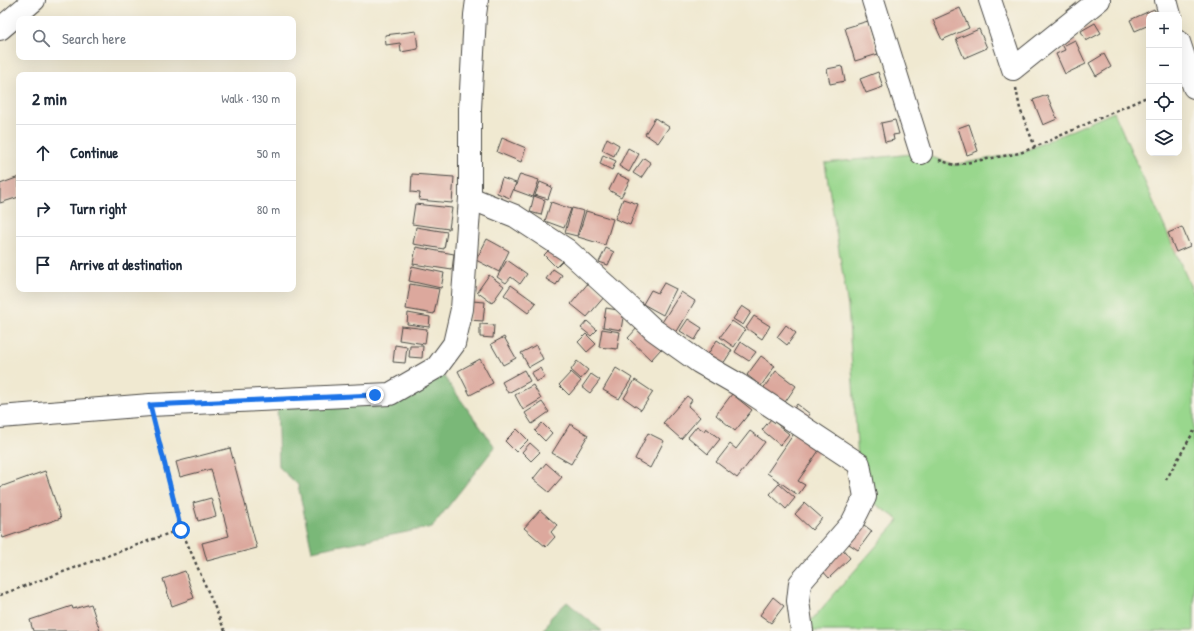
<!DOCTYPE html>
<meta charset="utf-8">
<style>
body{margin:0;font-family:"Patrick Hand",sans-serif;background:#f6f6f7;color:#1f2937}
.controls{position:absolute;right:12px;top:12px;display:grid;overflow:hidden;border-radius:8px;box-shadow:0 4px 16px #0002}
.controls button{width:36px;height:36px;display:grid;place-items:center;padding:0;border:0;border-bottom:1px solid #e0e1e3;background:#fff;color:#1f2937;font:20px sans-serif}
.stop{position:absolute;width:12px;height:12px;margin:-9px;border:3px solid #1a73e8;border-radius:50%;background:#fff}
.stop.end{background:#1a73e8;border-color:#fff;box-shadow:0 1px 4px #0008}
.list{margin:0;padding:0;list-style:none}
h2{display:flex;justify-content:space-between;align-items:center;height:52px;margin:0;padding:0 16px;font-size:17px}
h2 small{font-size:13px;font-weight:400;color:#747a83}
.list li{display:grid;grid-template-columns:26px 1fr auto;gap:12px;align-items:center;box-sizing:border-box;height:56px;padding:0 16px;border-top:1px solid #e0e1e3}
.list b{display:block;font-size:15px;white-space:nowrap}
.list em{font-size:13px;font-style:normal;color:#747a83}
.icon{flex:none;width:22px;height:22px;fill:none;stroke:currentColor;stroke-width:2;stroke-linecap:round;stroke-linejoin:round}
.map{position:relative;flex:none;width:1194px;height:631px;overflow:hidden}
.search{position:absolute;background:#fff;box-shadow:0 4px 16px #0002;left:16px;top:16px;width:280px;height:44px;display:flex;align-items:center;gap:10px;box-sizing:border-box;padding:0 14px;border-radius:8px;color:#747a83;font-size:15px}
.panel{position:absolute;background:#fff;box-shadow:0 4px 16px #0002;left:16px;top:72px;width:280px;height:220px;border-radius:8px}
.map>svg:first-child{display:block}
.green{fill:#99d78d;stroke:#62815c}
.forest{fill:#7ab878;stroke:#527252}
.building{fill:#dca89d}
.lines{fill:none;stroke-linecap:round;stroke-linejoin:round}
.minor-casing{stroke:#494844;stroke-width:24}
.path{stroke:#494844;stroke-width:2.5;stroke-dasharray:3 3;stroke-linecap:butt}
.minor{stroke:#fff;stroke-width:22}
.route{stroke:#1a73e8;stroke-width:5}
</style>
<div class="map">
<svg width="1194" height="631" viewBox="0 0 1194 631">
<rect width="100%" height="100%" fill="#f7f3e8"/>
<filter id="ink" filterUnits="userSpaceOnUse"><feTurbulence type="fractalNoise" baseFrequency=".025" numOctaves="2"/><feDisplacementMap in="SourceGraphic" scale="8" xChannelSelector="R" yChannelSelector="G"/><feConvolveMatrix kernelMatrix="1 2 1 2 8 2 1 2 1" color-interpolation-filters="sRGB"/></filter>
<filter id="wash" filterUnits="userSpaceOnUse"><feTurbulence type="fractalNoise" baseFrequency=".012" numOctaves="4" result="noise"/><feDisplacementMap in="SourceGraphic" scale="16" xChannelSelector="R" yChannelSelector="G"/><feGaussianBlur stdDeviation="0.9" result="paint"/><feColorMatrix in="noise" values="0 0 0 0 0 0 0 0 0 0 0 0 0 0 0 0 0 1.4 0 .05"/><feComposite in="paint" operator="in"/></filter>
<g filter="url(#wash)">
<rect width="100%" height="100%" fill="#f0e9d1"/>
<path class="green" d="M 1114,112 L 1194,294 L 1194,631 L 802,631 L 899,520 L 865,497 L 858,460 L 848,307 L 825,163 L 921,153 L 954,165 L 1020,153 Z"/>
<g class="forest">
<path d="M 437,367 L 495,447 L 432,527 L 312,551 L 298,485 L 279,467 L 277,401 L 390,394 Z"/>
<path d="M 567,602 L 602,631 L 544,631 L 551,617 Z"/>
</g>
<g id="blocks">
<g class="building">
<path d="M 960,8 L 969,28 L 942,40 L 933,20 Z"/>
<path d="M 1154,9 L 1157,15 L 1149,15 L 1149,25 L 1135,31 L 1130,20 Z"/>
<path d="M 868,21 L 878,54 L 855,61 L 845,28 Z"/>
<path d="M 1095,23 L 1101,33 L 1086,41 L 1081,31 Z"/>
<path d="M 979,29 L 987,48 L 964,58 L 956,39 Z"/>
<path d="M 416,31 L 418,49 L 401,52 L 400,43 L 386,45 L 385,35 Z"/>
<path d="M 1075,40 L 1086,64 L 1065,74 L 1056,54 L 1065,50 L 1063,46 Z"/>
<path d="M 1104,54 L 1111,67 L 1096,76 L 1089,63 Z"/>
<path d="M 842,66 L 845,81 L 830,84 L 827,69 Z"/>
<path d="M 878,72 L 883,87 L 866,93 L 860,79 Z"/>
<path d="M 1047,95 L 1057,119 L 1043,125 L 1033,100 Z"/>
<path d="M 655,118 L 669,127 L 658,143 L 645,134 Z"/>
<path d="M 895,120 L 899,134 L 893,135 L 894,140 L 885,142 L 881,123 Z"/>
<path d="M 969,124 L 978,151 L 967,155 L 958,128 Z"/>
<path d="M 502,138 L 526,148 L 521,162 L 497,152 Z"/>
<path d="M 607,138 L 619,145 L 614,156 L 602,150 Z"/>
<path d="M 628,148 L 639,154 L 629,172 L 619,166 Z"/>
<path d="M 603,155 L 616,161 L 612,170 L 600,164 Z"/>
<path d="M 644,158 L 651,163 L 641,178 L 633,173 Z"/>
<path d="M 412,174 L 454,177 L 452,203 L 419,200 L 420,193 L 411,192 Z"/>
<path d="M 520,174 L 539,180 L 533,197 L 514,190 Z"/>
<path d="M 617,174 L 630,180 L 621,197 L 609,190 Z"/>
<path d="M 19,177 L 19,197 L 0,203 L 0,184 Z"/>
<path d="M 502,178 L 516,183 L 510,198 L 497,193 Z"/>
<path d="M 540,182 L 552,187 L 548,199 L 535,195 Z"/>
<path d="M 534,196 L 545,200 L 541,215 L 530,212 Z"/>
<path d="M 623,199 L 638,204 L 630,225 L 615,219 Z"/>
<path d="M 551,202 L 571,209 L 564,228 L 545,221 Z"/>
<path d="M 415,204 L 452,208 L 449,229 L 412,224 Z"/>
<path d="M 572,208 L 584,211 L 577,236 L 565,233 Z"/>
<path d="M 586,211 L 613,219 L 605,245 L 578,237 Z"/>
<path d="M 416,227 L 447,232 L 444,249 L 413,244 Z"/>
<path d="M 1182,227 L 1190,246 L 1176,252 L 1168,233 Z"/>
<path d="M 487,239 L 509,251 L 499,272 L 476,260 Z"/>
<path d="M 416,247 L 454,254 L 452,270 L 413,264 Z"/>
<path d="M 606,248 L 614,252 L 608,265 L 599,262 Z"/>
<path d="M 550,249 L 562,261 L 556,267 L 544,255 Z"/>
<path d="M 507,260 L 527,274 L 520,284 L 511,277 L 506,283 L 497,277 Z"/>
<path d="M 412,266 L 444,273 L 441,288 L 409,281 Z"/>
<path d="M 553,269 L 562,275 L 556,285 L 546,279 Z"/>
<path d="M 489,275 L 504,286 L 492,303 L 477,292 Z"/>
<path d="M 589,282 L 605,296 L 587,317 L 571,304 Z"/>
<path d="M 664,283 L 676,289 L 663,315 L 643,304 L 651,290 L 658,293 Z"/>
<path d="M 410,284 L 439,289 L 434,314 L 406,309 Z"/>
<path d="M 511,285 L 536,303 L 528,313 L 504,295 Z"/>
<path d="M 681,292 L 695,301 L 676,333 L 661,324 Z"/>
<path d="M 472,301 L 485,302 L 483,321 L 469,320 Z"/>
<path d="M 742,306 L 751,312 L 743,325 L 733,319 Z"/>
<path d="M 606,308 L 624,311 L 621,330 L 603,327 Z"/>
<path d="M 408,313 L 430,317 L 429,327 L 407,324 Z"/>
<path d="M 754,316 L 770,326 L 762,339 L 746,328 Z"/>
<path d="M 688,319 L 702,328 L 695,340 L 680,331 Z"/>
<path d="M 587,321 L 597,330 L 591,336 L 581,328 Z"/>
<path d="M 732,321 L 745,330 L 734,347 L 720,337 Z"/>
<path d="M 480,324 L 494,325 L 493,338 L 480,337 Z"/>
<path d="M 786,325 L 796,333 L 787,345 L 777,337 Z"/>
<path d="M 401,326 L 427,329 L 425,344 L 399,340 Z"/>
<path d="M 638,327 L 661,349 L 651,360 L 628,338 Z"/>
<path d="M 602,329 L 620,332 L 617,349 L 599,347 Z"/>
<path d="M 586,334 L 596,344 L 587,352 L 578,342 Z"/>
<path d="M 504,337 L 516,358 L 503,365 L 491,344 Z"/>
<path d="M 717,340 L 732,350 L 723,364 L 708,354 Z"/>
<path d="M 741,342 L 756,352 L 749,361 L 735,352 Z"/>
<path d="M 395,345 L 407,347 L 405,363 L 393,362 Z"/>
<path d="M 536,345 L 543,359 L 529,367 L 521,353 Z"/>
<path d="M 410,346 L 423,346 L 422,358 L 409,357 Z"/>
<path d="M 761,356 L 775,366 L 761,386 L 747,375 Z"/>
<path d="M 480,359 L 493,383 L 470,395 L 458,371 Z"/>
<path d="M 577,361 L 588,370 L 581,379 L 571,370 Z"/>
<path d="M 540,368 L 545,377 L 536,382 L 531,373 Z"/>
<path d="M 616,368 L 632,378 L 619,399 L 603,390 Z"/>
<path d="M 524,370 L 530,381 L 508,393 L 502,382 Z"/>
<path d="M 776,371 L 796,386 L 783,405 L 762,390 Z"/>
<path d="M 571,372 L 581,381 L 569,395 L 559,385 Z"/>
<path d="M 591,374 L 600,380 L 590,393 L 582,387 Z"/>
<path d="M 635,380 L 653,392 L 641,410 L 624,398 Z"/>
<path d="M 533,385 L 541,399 L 523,410 L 515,395 Z"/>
<path d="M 732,394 L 752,410 L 735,431 L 716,415 Z"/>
<path d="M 687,396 L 692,400 L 688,406 L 700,417 L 681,439 L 663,423 Z"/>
<path d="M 542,402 L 549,412 L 532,424 L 525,413 Z"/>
<path d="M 797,404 L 810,414 L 801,426 L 789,416 Z"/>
<path d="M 771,419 L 789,434 L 780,445 L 762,430 Z"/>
<path d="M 542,423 L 552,433 L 545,441 L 535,431 Z"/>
<path d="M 570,424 L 588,435 L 571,464 L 552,453 Z"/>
<path d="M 697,426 L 704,431 L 706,428 L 720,439 L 708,454 L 688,437 Z"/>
<path d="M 517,429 L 528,440 L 516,452 L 505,441 Z"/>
<path d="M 750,431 L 765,442 L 737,478 L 716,462 L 730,444 L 736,449 Z"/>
<path d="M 795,432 L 820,449 L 798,481 L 805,485 L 798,495 L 767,473 Z"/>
<path d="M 648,433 L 664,441 L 650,468 L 635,459 Z"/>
<path d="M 530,443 L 540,452 L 531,461 L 522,452 Z"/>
<path d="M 230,448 L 257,548 L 207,561 L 202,543 L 229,536 L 211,469 L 180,477 L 176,462 Z"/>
<path d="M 546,463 L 562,477 L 549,492 L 533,479 Z"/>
<path d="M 45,471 L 61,518 L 3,538 L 0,531 L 0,487 Z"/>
<path d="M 779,484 L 795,498 L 786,509 L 770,494 Z"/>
<path d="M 211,498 L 216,516 L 198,521 L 193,503 Z"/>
<path d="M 805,503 L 822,518 L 812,530 L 795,514 Z"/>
<path d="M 540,510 L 557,525 L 551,532 L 555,537 L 546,547 L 524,528 Z"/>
<path d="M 860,522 L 872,531 L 858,550 L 846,542 Z"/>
<path d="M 841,547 L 850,558 L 829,578 L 819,567 Z"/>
<path d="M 185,571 L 194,598 L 172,606 L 163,579 Z"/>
<path d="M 773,597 L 784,606 L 771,623 L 760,615 Z"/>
<path d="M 91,604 L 100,631 L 33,631 L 30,620 L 72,606 L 73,609 Z"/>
</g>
</g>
</g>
<g filter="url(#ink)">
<use href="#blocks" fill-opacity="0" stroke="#494844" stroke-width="1"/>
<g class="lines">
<defs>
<g id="minor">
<path d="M 873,0 L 921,153"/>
<path d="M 990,0 L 1013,69 L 1099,0"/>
<path d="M 1166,0 L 1170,15"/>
<path d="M 0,29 L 34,0"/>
<path d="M 1179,42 L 1194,87"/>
<path d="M 470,198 L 515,216 L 567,250 L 623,301 L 654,330 L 699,362 L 739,385 L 859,464 L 865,497 L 852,523 L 800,583 L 798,601 L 802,631"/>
<path d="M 0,417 L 150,405 L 390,394 L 437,367 L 454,344 L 462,309 L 470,198 L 470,109 L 475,15 L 477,0"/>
</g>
</defs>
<use href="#minor" class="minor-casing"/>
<g class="path">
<path d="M 1016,88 L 1020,109 L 1035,147 L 1149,96"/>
<path d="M 939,160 L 954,165 L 1020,153 L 1035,147"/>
<path d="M 1166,480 L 1194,431"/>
<path d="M 181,529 L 225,631"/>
<path d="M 0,595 L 181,529 L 155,425"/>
</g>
<use href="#minor" class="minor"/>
</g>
</g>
<g class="lines" filter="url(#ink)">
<path class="route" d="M 181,530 L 150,405 L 375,395"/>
</g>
</svg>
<div class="controls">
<button>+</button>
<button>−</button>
<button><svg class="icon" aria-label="locate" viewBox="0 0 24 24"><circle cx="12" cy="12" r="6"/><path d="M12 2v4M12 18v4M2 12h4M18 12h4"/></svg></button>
<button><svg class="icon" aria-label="layers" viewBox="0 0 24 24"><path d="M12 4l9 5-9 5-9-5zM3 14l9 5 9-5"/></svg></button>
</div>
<div class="stop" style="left:181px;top:530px"></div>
<div class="stop end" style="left:375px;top:395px"></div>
<div class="search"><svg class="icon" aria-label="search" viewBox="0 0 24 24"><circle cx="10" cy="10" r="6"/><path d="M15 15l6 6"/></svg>Search here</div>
<section class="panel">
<h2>2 min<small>Walk · 130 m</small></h2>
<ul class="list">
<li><svg class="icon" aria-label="ahead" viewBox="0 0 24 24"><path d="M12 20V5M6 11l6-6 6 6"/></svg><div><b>Continue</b></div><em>50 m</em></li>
<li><svg class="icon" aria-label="right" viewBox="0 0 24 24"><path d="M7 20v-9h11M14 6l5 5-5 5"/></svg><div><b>Turn right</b></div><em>80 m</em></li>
<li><svg class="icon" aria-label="arrive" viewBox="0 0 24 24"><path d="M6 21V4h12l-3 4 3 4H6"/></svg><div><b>Arrive at destination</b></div></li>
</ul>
</section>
</div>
